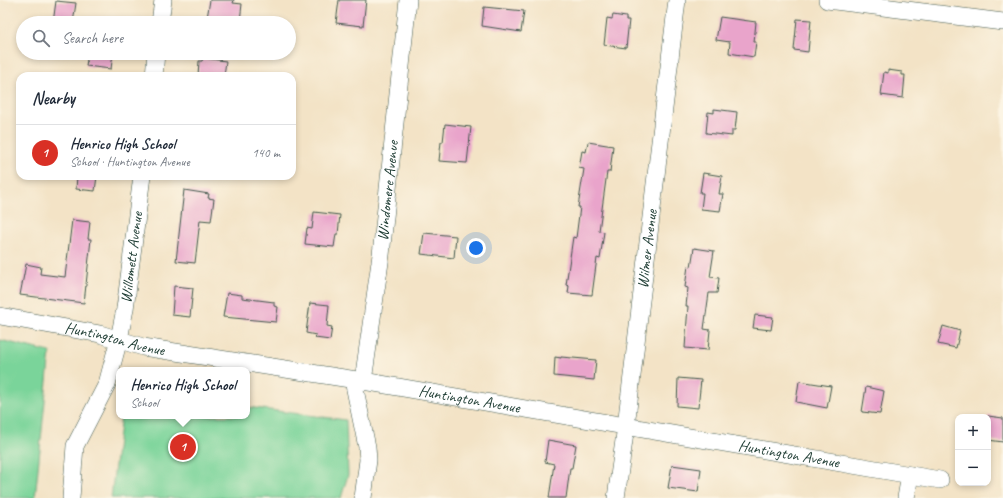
<!DOCTYPE html>
<meta charset="utf-8">
<style>
body{margin:0;font-family:Caveat,sans-serif;background:#f6f6f7;color:#1f2937}
.controls{position:absolute;right:12px;bottom:12px;display:grid;overflow:hidden;border-radius:8px;box-shadow:0 2px 6px #0003}
.controls button{width:36px;height:36px;display:grid;place-items:center;padding:0;border:0;border-bottom:1px solid #e0e1e3;background:#fff;color:#1f2937;font:20px sans-serif}
.you{position:absolute;left:476px;top:248px;width:14px;height:14px;margin:-10px;border:3px solid #fff;border-radius:50%;background:#1a73e8;box-shadow:0 0 0 6px #1a73e833}
.badge{display:grid;place-items:center;width:26px;height:26px;border-radius:50%;background:#d93025;color:#fff;font-size:13px;font-weight:700}
.pin{position:absolute;translate:-50% -50%;border:2px solid #fff;box-shadow:0 1px 4px #0006}
.popup{position:absolute;left:116px;top:367px;width:134px;height:52px;box-sizing:border-box;display:grid;place-content:center;border-radius:8px;background:#fff;filter:drop-shadow(0 1px 3px #0005);font-size:13px;white-space:nowrap;color:#747a83}
.popup b{font-size:15px;color:#1f2937}
.popup::after{content:'';position:absolute;left:50%;top:100%;margin-left:-8px;border:8px solid transparent;border-top-color:#fff}
.list{margin:0;padding:0;list-style:none}
h2{display:flex;justify-content:space-between;align-items:center;height:52px;margin:0;padding:0 16px;font-size:17px}
h2 small{font-size:13px;font-weight:400;color:#747a83}
.list li{display:grid;grid-template-columns:26px 1fr auto;gap:12px;align-items:center;box-sizing:border-box;height:56px;padding:0 16px;border-top:1px solid #e0e1e3}
.list b{display:block;font-size:15px;white-space:nowrap}
.list p{margin:0;font-size:13px;white-space:nowrap;color:#747a83}
.list em{font-size:13px;font-style:normal;color:#747a83}
.icon{flex:none;width:22px;height:22px;fill:none;stroke:currentColor;stroke-width:2;stroke-linecap:round;stroke-linejoin:round}
.map{position:relative;flex:none;width:1003px;height:498px;overflow:hidden}
.search{position:absolute;background:#fff;box-shadow:0 2px 6px #0003;left:16px;top:16px;width:280px;height:44px;display:flex;align-items:center;gap:10px;box-sizing:border-box;padding:0 14px;border-radius:22px;color:#747a83;font-size:15px}
.panel{position:absolute;background:#fff;box-shadow:0 2px 6px #0003;left:16px;top:72px;width:280px;height:108px;border-radius:12px}
.map>svg:first-child{display:block}
.green{fill:#7ad49a;stroke:#4c8867}
.building{fill:#e9a4cb}
.lines{fill:none;stroke-linecap:round;stroke-linejoin:round}
.minor-casing{stroke:#3f564a;stroke-width:18}
.minor{stroke:#fff;stroke-width:17}
.labels{text-anchor:middle;dominant-baseline:central;stroke-width:3.5;stroke-linejoin:round;paint-order:stroke}
.street-label{font-size:16px;fill:#1f3d34;stroke:#fcf5e5}
</style>
<div class="map">
<svg width="1003" height="498" viewBox="0 0 1003 498">
<rect width="100%" height="100%" fill="#fcf5e5"/>
<filter id="ink" filterUnits="userSpaceOnUse"><feTurbulence type="fractalNoise" baseFrequency=".025" numOctaves="2"/><feDisplacementMap in="SourceGraphic" scale="8" xChannelSelector="R" yChannelSelector="G"/><feConvolveMatrix kernelMatrix="1 2 1 2 8 2 1 2 1" color-interpolation-filters="sRGB"/></filter>
<filter id="wash" filterUnits="userSpaceOnUse"><feTurbulence type="fractalNoise" baseFrequency=".012" numOctaves="4" result="noise"/><feDisplacementMap in="SourceGraphic" scale="16" xChannelSelector="R" yChannelSelector="G"/><feGaussianBlur stdDeviation="0.9" result="paint"/><feColorMatrix in="noise" values="0 0 0 0 0 0 0 0 0 0 0 0 0 0 0 0 0 1.4 0 .05"/><feComposite in="paint" operator="in"/></filter>
<g filter="url(#wash)">
<rect width="100%" height="100%" fill="#f3e3c6"/>
<g class="green">
<path d="M 0,340 L 50,352 L 35,498 L 0,498 Z"/>
<path d="M 247,407 L 346,420 L 348,475 L 341,498 L 111,498 L 121,416 L 247,416 Z"/>
</g>
<g id="blocks">
<g class="building">
<path d="M 210,0 L 234,0 L 233,3 L 242,4 L 240,21 L 207,18 Z"/>
<path d="M 339,0 L 366,0 L 363,26 L 336,23 Z"/>
<path d="M 56,1 L 76,3 L 73,23 L 53,23 Z"/>
<path d="M 484,7 L 524,11 L 521,32 L 482,26 Z"/>
<path d="M 613,15 L 626,17 L 626,20 L 629,20 L 626,48 L 604,45 L 607,18 L 612,19 Z"/>
<path d="M 720,17 L 756,22 L 754,42 L 756,42 L 754,57 L 729,53 L 730,42 L 716,40 Z"/>
<path d="M 797,19 L 811,20 L 808,52 L 794,50 Z"/>
<path d="M 88,53 L 113,53 L 111,69 L 86,66 Z"/>
<path d="M 203,58 L 226,61 L 224,76 L 198,76 L 199,61 L 202,61 Z"/>
<path d="M 888,70 L 902,72 L 902,75 L 905,75 L 903,98 L 881,95 L 884,72 L 888,73 Z"/>
<path d="M 714,109 L 737,112 L 735,130 L 732,130 L 732,136 L 706,133 L 708,112 L 714,113 Z"/>
<path d="M 445,124 L 471,127 L 467,163 L 439,161 L 441,142 L 443,142 Z"/>
<path d="M 588,142 L 613,146 L 610,172 L 607,172 L 599,231 L 604,232 L 600,259 L 597,258 L 592,295 L 568,293 L 569,286 L 566,285 L 573,237 L 576,238 L 580,207 L 578,207 L 584,169 L 579,168 L 582,151 L 586,152 Z"/>
<path d="M 703,173 L 722,176 L 719,194 L 723,194 L 720,211 L 701,209 L 703,193 L 700,193 Z"/>
<path d="M 77,176 L 97,176 L 95,191 L 76,189 Z"/>
<path d="M 184,190 L 209,194 L 208,198 L 214,199 L 211,221 L 200,220 L 195,263 L 176,261 Z"/>
<path d="M 314,212 L 340,215 L 338,234 L 336,234 L 334,247 L 305,244 L 307,228 L 312,229 Z"/>
<path d="M 72,220 L 90,222 L 88,239 L 91,239 L 84,303 L 20,295 L 26,264 L 41,267 L 40,274 L 65,277 Z"/>
<path d="M 424,233 L 456,236 L 454,258 L 421,254 Z"/>
<path d="M 694,248 L 714,251 L 710,277 L 719,278 L 717,293 L 709,293 L 704,329 L 710,330 L 708,350 L 685,348 L 688,306 L 686,306 L 688,288 L 685,287 L 688,266 L 691,267 Z"/>
<path d="M 174,286 L 193,288 L 190,317 L 172,315 Z"/>
<path d="M 227,293 L 242,295 L 242,298 L 274,302 L 274,306 L 278,307 L 276,322 L 223,317 Z"/>
<path d="M 310,303 L 329,305 L 327,326 L 332,327 L 330,340 L 315,338 L 316,335 L 306,333 Z"/>
<path d="M 755,315 L 773,317 L 771,330 L 753,328 Z"/>
<path d="M 943,326 L 960,331 L 956,348 L 938,344 Z"/>
<path d="M 555,357 L 561,358 L 561,357 L 596,360 L 594,380 L 554,376 Z"/>
<path d="M 678,378 L 701,380 L 698,408 L 677,406 Z"/>
<path d="M 799,381 L 831,386 L 827,408 L 796,402 Z"/>
<path d="M 866,387 L 884,391 L 880,414 L 862,412 Z"/>
<path d="M 988,416 L 1003,418 L 1003,442 L 988,440 Z"/>
<path d="M 548,440 L 576,445 L 572,468 L 570,468 L 566,498 L 549,498 L 554,464 L 545,462 Z"/>
<path d="M 672,465 L 701,469 L 698,492 L 668,488 Z"/>
</g>
</g>
</g>
<g filter="url(#ink)">
<use href="#blocks" fill-opacity="0" stroke="#3f564a" stroke-width="1"/>
<g class="lines">
<defs>
<g id="minor">
<path d="M 827,0 L 1003,22"/>
<path d="M 160,23 L 163,0"/>
<path d="M 154,76 L 156,53"/>
<path id="s1" d="M 0,316 L 100,334 L 143,347 L 363,381 L 940,480"/>
<path d="M 353,380 L 367,447 L 368,460 L 363,498"/>
<path id="s2" d="M 363,381 L 381,255 L 408,0"/>
<path id="s3" d="M 71,498 L 75,446 L 107,384 L 119,339 L 125,309 L 142,176"/>
<path id="s4" d="M 616,498 L 626,426 L 677,0"/>
<path d="M 906,498 L 910,475"/>
</g>
</defs>
<use href="#minor" class="minor-casing"/>
<use href="#minor" class="minor"/>
</g>
</g>
<g class="labels">
<g class="street-label">
<text stroke="none"><textPath href="#s2" startOffset="192">Windomere Avenue</textPath></text>
<text stroke="none"><textPath href="#s4" startOffset="251">Wilmer Avenue</textPath></text>
<text stroke="none"><textPath href="#s3" startOffset="251">Willomett Avenue</textPath></text>
<text stroke="none"><textPath href="#s1" startOffset="117">Huntington Avenue</textPath></text>
<text stroke="none"><textPath href="#s1" startOffset="477">Huntington Avenue</textPath></text>
<text stroke="none"><textPath href="#s1" startOffset="801">Huntington Avenue</textPath></text>
</g>
</g>
</svg>
<div class="controls">
<button>+</button>
<button>−</button>
</div>
<div class="you"></div>
<div class="pin badge" style="left:183px;top:447px">1</div>
<div class="popup"><b>Henrico High School</b>School</div>
<div class="search"><svg class="icon" aria-label="search" viewBox="0 0 24 24"><circle cx="10" cy="10" r="6"/><path d="M15 15l6 6"/></svg>Search here</div>
<section class="panel">
<h2>Nearby<small></small></h2>
<ul class="list">
<li><span class="badge">1</span><div><b>Henrico High School</b><p>School · Huntington Avenue</p></div><em>140 m</em></li>
</ul>
</section>
</div>
